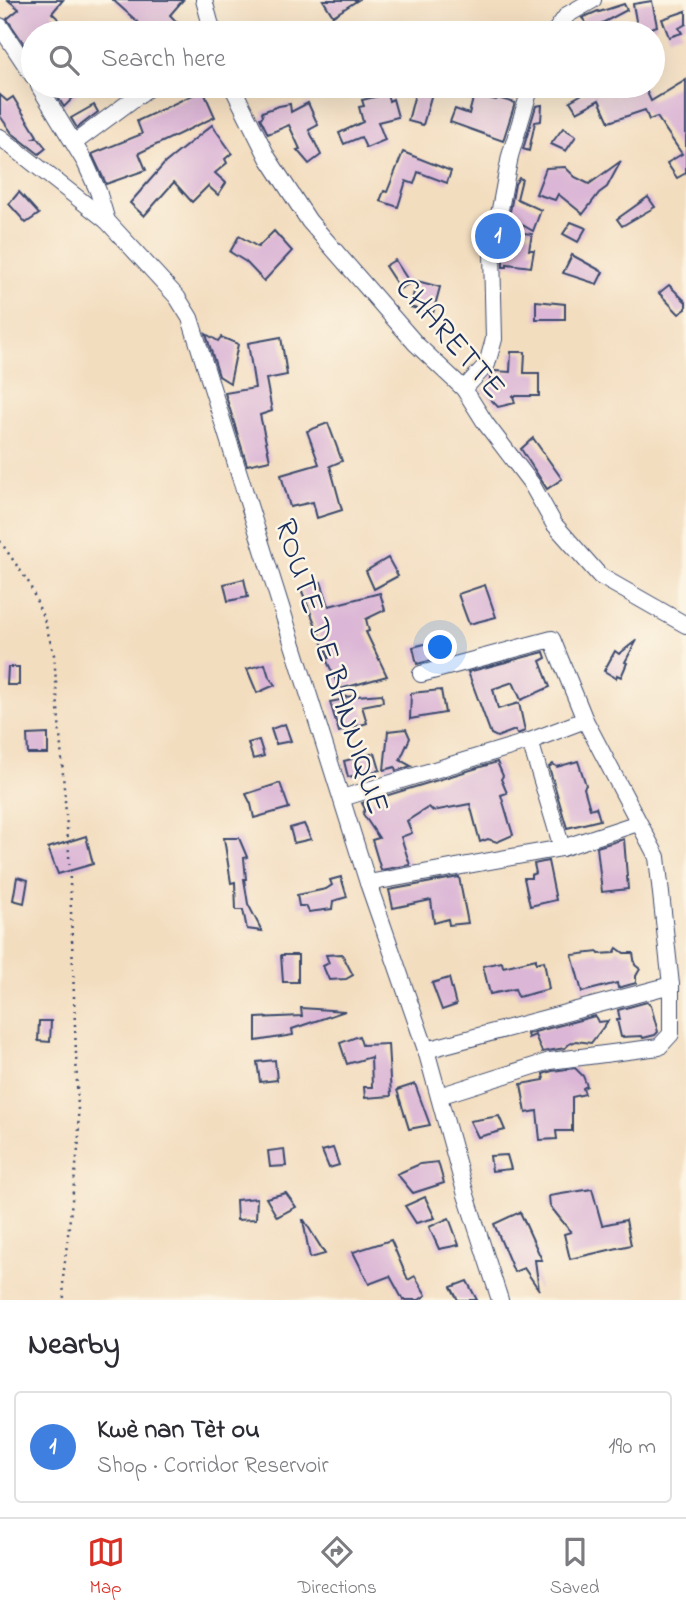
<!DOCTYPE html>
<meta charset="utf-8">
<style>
body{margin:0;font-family:"Indie Flower",sans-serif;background:#f7f7f7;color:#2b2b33}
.you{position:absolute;left:441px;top:648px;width:24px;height:24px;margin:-18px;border:5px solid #fff;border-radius:50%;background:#1a73e8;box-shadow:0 0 0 10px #1a73e833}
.badge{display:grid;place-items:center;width:46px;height:46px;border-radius:50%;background:#d93025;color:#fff;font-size:23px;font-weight:700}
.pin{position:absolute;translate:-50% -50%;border:4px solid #fff;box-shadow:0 2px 7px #0006}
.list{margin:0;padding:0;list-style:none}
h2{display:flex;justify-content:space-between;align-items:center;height:91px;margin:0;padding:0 28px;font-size:30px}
h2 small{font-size:23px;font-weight:400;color:#7c7c81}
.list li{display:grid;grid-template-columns:46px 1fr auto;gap:21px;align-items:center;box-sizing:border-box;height:112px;margin:0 14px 14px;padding:0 14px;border:2px solid #e1e1e2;border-radius:7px}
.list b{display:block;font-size:26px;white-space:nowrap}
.list p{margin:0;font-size:23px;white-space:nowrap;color:#7c7c81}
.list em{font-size:23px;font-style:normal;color:#7c7c81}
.icon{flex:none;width:38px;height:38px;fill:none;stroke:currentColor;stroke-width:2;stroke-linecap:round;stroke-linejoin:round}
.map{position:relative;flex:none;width:686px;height:1300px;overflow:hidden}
.search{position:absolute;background:#fff;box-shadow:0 7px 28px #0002;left:21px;right:21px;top:21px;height:77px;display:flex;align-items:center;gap:18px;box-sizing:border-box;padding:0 24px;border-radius:38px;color:#7c7c81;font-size:26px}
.sheet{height:217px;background:#fff}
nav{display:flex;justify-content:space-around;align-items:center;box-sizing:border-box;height:98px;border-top:2px solid #e1e1e2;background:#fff;font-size:19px;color:#7c7c81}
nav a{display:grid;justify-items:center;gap:4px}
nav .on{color:#d93025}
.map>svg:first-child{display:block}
.building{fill:#dbb6d6}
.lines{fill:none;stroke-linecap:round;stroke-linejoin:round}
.minor-casing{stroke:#3b496d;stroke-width:18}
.path{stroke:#3b496d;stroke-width:2.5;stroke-dasharray:2 5;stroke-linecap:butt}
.minor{stroke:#fff;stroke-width:16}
.labels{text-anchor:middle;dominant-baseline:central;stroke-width:5;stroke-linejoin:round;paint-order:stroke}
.street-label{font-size:32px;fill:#1b2f5e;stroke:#fcf5e5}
</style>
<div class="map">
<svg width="686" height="1300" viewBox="0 0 686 1300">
<rect width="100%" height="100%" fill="#fcf5e5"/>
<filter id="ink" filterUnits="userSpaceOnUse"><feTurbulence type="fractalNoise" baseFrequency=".0143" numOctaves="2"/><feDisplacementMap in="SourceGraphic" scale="14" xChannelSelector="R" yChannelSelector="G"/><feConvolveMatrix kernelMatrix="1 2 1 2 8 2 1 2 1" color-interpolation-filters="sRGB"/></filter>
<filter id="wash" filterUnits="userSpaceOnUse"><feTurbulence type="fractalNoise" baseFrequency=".00686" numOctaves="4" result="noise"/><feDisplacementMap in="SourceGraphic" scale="28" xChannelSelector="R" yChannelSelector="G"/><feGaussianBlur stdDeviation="1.57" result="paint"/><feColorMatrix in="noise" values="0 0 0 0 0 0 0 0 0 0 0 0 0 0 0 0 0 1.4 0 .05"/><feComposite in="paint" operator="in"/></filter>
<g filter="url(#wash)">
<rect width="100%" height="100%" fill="#f3ddbf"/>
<g id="blocks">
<g class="building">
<path d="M 8,0 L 63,0 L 52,13 L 73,33 L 33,33 L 33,57 L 7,19 L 19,9 Z"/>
<path d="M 113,0 L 183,0 L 170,15 L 187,33 L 150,33 Z"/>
<path d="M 323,0 L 358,0 L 333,16 Z"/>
<path d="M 652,1 L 657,26 L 638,32 L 633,4 Z"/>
<path d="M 624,4 L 627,10 L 591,29 L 582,18 L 598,11 L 599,12 Z"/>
<path d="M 686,11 L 686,24 L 679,28 L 682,33 L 669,37 L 662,19 Z"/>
<path d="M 686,80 L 686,173 L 677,178 L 667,163 L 682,154 L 657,117 L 649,120 L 645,110 L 609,122 L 599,100 L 577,112 L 570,101 L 595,87 L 597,92 L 605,86 L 644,86 L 651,101 Z"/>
<path d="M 51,86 L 85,86 L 64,107 Z"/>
<path d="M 417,86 L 434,86 L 423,125 L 408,121 Z"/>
<path d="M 203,90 L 215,117 L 139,153 L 146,170 L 106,184 L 92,154 L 142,134 L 137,121 Z"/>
<path d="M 387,94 L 389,101 L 393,99 L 398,117 L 378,122 L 385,140 L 366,148 L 361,137 L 344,144 L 339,133 L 363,122 L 359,107 L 364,106 L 362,100 Z"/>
<path d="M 0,95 L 7,101 L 13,97 L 37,136 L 34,138 L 38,138 L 46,148 L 39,154 L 12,133 L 0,116 Z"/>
<path d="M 474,95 L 496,100 L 498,98 L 515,103 L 503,141 L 450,122 L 455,109 L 469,114 Z"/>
<path d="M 308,103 L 318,125 L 309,130 L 321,155 L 309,164 L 297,150 L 300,149 L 289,125 L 268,134 L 260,118 L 263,116 L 262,112 L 279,106 L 290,104 L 291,112 Z"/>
<path d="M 94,105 L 98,112 L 77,128 L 71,118 Z"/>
<path d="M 542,105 L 541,121 L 535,122 L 529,151 L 523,149 L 536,106 Z"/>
<path d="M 212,125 L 232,153 L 225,159 L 227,163 L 215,173 L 226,183 L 218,195 L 208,186 L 192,202 L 174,182 L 144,216 L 130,203 L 165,163 Z"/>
<path d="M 563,128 L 576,136 L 566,151 L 551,144 Z"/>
<path d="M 403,152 L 451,171 L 447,183 L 418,172 L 414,184 L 406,181 L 398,207 L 380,201 L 384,191 L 387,192 Z"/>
<path d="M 621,161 L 607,187 L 599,193 L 583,214 L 558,194 L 555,200 L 536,194 L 546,168 L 565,167 L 575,177 L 589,184 Z"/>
<path d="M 519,178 L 522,179 L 517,199 L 541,210 L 533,231 L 509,217 L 515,184 Z"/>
<path d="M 19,192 L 39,214 L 26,223 L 9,204 Z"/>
<path d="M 648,197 L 655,207 L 622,226 L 617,219 Z"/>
<path d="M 571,222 L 586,228 L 578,242 L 563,234 Z"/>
<path d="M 274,231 L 292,251 L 264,281 L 246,262 L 230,252 L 239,236 L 258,247 Z"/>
<path d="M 507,231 L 532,234 L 529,250 L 534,250 L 531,267 L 507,264 L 507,267 L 503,267 L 503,253 Z"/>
<path d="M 572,255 L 603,272 L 597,284 L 563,273 Z"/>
<path d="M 395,260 L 410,283 L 400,289 L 385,266 Z"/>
<path d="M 417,281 L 440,287 L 433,313 L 410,307 Z"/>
<path d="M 669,285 L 686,302 L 686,309 L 679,314 L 659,293 Z"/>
<path d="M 536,301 L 565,304 L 565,319 L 536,319 Z"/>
<path d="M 206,334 L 218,341 L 221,337 L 238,344 L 230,383 L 219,376 Z"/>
<path d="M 281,337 L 287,375 L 266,379 L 272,411 L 260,415 L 270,460 L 247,465 L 225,393 L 255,388 L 248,343 Z"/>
<path d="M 511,352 L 525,352 L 524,373 L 539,373 L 539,396 L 513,396 L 515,403 L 498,407 L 483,391 L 490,384 L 490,377 L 495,371 L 510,372 Z"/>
<path d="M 328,423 L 342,461 L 330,466 L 342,510 L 317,518 L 313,502 L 290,507 L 281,475 L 319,464 L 307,431 Z"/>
<path d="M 533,438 L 562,479 L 547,489 L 521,449 Z"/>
<path d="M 388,558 L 398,576 L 374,589 L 366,571 Z"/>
<path d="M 244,579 L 248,597 L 228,601 L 224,584 Z"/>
<path d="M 321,582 L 329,606 L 380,593 L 385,610 L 366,619 L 369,631 L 366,632 L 387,676 L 340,689 L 326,659 L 329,658 L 301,589 Z"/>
<path d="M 485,585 L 496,617 L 469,624 L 458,594 Z"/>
<path d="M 440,640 L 445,657 L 417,664 L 413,647 Z"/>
<path d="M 637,640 L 625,662 L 627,663 L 621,677 L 617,675 L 616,678 L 604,671 L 615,651 L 619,654 Z"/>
<path d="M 544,652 L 546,658 L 540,661 L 550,687 L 521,700 L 513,682 L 493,689 L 498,709 L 519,703 L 525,731 L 517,734 L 515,730 L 497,737 L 491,734 L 468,672 Z"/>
<path d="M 265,664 L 269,677 L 275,685 L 257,693 L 247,669 Z"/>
<path d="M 8,667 L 19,667 L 19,685 L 7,685 Z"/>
<path d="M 441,690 L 445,713 L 410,719 L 411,693 Z"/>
<path d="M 382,694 L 383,702 L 362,706 L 367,723 L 339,732 L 330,702 L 345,699 L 344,697 Z"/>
<path d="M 285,724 L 291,741 L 276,744 L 271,729 Z"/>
<path d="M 406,729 L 410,738 L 400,760 L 411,766 L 396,771 L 395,767 L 384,770 L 388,731 Z"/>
<path d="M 48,734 L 48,754 L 28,754 L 27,735 Z"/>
<path d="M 259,740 L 264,756 L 253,759 L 248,743 Z"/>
<path d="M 375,753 L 380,770 L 348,777 L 344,761 Z"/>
<path d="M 578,761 L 586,785 L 584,788 L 590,809 L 596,807 L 600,820 L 567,828 L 549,767 L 553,764 L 557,767 Z"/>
<path d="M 497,762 L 503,776 L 501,779 L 507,793 L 501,795 L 513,835 L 497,842 L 488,839 L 480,842 L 470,804 L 433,811 L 429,807 L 407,821 L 412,833 L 401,837 L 410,865 L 381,870 L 372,840 L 379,838 L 363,814 L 365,809 L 362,803 Z"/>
<path d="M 280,783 L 289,808 L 254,818 L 251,804 L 246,794 Z"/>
<path d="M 304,824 L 311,839 L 294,843 L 290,828 Z"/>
<path d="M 86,836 L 93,864 L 58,874 L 48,848 Z"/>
<path d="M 224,838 L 239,838 L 247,857 L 244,858 L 246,879 L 244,879 L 248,904 L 262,931 L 247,929 L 243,910 L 236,910 L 235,882 L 231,883 Z"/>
<path d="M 624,839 L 628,889 L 602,892 L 597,847 Z"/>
<path d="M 548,861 L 556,900 L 530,906 L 524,878 L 531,878 L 531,875 L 536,873 L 534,864 Z"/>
<path d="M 17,877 L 28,880 L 24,903 L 13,900 Z"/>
<path d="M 341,877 L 347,897 L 333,901 L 332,909 L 309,912 L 306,906 L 299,906 L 297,895 L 326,889 L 332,885 L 330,880 Z"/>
<path d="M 459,877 L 468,923 L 449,925 L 448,919 L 434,923 L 431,900 L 393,908 L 389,890 Z"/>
<path d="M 617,948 L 624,953 L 633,953 L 635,965 L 640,969 L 636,976 L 636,983 L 618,988 L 617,983 L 582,992 L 572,955 L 598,952 L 599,954 L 614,953 Z"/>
<path d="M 342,954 L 353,975 L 346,979 L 329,980 L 323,966 L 329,963 L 326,955 Z"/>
<path d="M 281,955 L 298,955 L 298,982 L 283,982 Z"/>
<path d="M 536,959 L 536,963 L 544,961 L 549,989 L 518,997 L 515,989 L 490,994 L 483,966 L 502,962 L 503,967 Z"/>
<path d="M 449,978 L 456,1005 L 442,1010 L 432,983 Z"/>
<path d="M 647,1002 L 651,1006 L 658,1032 L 655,1035 L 643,1038 L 642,1036 L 621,1037 L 617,1020 L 620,1020 L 618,1010 Z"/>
<path d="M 301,1008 L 345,1011 L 292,1029 L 293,1035 L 256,1041 L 256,1018 L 302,1016 Z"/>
<path d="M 595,1016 L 598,1022 L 608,1021 L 591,1043 L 576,1041 L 569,1044 L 565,1048 L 542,1052 L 535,1035 L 528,1038 L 527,1034 Z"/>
<path d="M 39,1021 L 51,1021 L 50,1042 L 38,1041 Z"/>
<path d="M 359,1036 L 362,1045 L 388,1044 L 391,1096 L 365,1098 L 364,1087 L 372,1087 L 371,1057 L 347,1064 L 340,1043 Z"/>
<path d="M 275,1060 L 277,1080 L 260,1082 L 257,1062 Z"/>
<path d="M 575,1068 L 583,1076 L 587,1086 L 583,1088 L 585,1094 L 572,1097 L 572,1131 L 556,1131 L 557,1139 L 540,1140 L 537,1111 L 526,1113 L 521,1084 L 544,1080 L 543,1074 L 552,1071 Z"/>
<path d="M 415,1084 L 430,1125 L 409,1129 L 397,1090 Z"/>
<path d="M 499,1116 L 505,1130 L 478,1137 L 470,1121 Z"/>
<path d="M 333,1148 L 339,1165 L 329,1168 L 322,1151 Z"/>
<path d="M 284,1149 L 286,1166 L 270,1167 L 268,1151 Z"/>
<path d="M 507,1155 L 511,1169 L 492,1171 L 490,1156 Z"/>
<path d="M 438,1162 L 444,1183 L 413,1193 L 397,1174 L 420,1164 Z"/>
<path d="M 592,1189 L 602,1225 L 626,1220 L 631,1245 L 570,1259 L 564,1234 L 571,1232 L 550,1206 L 549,1196 Z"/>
<path d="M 286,1193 L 296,1207 L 277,1217 L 266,1198 Z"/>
<path d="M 425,1197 L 435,1218 L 416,1223 L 405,1206 Z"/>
<path d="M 257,1198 L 256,1219 L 237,1220 L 236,1200 Z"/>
<path d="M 520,1212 L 542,1260 L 535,1260 L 539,1290 L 524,1268 L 514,1272 L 494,1224 Z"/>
<path d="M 449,1218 L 459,1245 L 439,1249 L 429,1227 Z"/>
<path d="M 303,1220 L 304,1220 L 325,1254 L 310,1258 Z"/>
<path d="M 391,1240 L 408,1280 L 415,1276 L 426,1295 L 419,1300 L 403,1300 L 390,1276 L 369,1284 L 353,1252 Z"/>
<path d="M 467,1281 L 477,1300 L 458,1300 L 451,1287 Z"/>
</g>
</g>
</g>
<g filter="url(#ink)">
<use href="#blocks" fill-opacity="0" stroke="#3b496d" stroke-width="2"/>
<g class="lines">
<defs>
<g id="minor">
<path d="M 204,0 L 213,33"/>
<path d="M 0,26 L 33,76"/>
<path d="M 554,33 L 567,15 L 593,0"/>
<path d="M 39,86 L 85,162 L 98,191 L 107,221 L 177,297 L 190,318 L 368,883 L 426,1050 L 466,1195 L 500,1300"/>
<path d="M 232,86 L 268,158 L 309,221 L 416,344 L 464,389 L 486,424 L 531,483 L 554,524 L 600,576 L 686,625"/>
<path d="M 0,137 L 107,221"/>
<path d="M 74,143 L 151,86"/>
<path d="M 464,389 L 487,364 L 494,339 L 492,252 L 510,156 L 531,86"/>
<path d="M 421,674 L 552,639 L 585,720 L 657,857 L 671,985 L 671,1034 L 659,1047 L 550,1061 L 439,1096"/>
<path d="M 530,741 L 562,848"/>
<path d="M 342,798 L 530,741 L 585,720"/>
<path d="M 368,883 L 562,848 L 638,823"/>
<path d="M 426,1050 L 671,985"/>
</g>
</defs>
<use href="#minor" class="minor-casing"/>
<path class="path" d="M 0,541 L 29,583 L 45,622 L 54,655 L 69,854 L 79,1140 L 63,1278 L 64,1300"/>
<use href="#minor" class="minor"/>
</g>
</g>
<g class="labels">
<g class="street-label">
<text transform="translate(449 339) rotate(49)">CHARETTE</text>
<text transform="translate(330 667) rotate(72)">ROUTE DE BANNIQUE</text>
</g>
</g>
</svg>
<div class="you"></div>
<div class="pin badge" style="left:498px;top:236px;background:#3f7fe0">1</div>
<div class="search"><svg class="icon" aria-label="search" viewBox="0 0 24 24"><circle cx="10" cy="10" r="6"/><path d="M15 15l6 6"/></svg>Search here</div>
</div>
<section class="sheet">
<h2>Nearby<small></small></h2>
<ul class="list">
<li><span class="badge" style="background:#3f7fe0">1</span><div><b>Kwè nan Tèt ou</b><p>Shop · Corridor Reservoir</p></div><em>190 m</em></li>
</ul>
</section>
<nav>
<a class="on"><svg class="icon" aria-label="map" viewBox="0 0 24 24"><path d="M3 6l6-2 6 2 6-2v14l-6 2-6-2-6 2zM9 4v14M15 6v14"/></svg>Map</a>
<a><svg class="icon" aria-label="directions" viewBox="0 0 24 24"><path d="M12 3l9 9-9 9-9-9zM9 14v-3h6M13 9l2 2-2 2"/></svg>Directions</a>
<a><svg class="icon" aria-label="saved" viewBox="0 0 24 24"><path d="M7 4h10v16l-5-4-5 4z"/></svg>Saved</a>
</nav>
